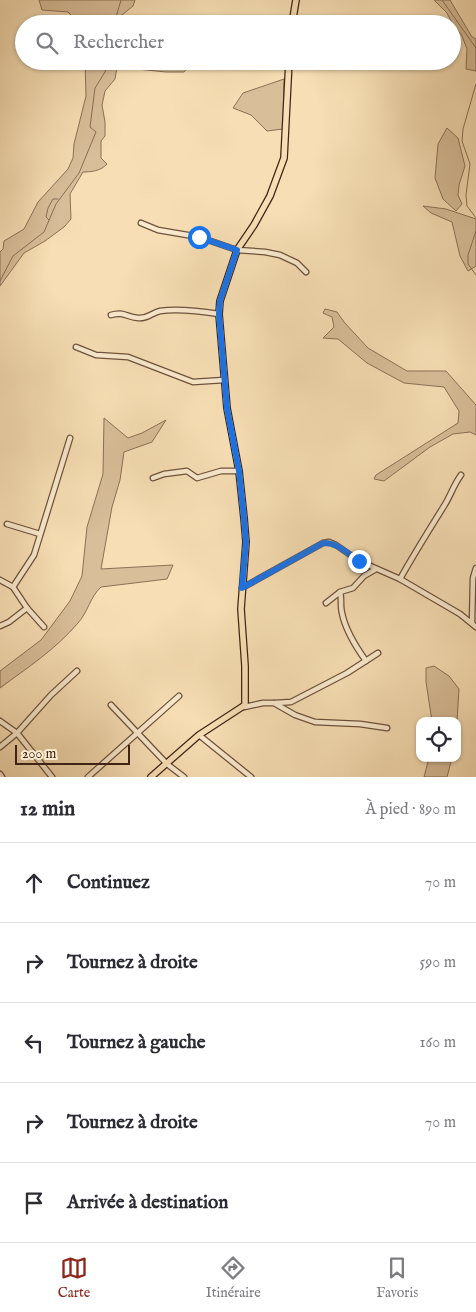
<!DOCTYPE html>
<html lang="fr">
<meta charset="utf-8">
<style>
body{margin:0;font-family:"IM FELL English",serif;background:#f7f7f7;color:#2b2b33}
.controls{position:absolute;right:15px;bottom:15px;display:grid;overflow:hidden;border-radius:10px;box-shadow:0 1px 4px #0004}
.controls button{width:45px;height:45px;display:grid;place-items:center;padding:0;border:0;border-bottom:1px solid #e1e1e2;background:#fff;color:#2b2b33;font:25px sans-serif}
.scale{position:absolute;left:15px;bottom:12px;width:115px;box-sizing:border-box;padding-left:5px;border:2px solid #412415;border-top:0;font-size:14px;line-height:18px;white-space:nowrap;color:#412415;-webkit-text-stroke:4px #faeace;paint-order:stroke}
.stop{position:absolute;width:15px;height:15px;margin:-11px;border:4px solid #1a73e8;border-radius:50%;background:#fff}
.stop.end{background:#1a73e8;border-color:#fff;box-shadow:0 1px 5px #0008}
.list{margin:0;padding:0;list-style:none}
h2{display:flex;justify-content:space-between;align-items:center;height:65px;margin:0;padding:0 20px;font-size:21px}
h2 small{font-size:16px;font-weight:400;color:#7c7c81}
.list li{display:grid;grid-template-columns:32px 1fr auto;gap:15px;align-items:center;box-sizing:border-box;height:80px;padding:0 20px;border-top:1px solid #e1e1e2}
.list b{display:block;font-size:19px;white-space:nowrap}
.list em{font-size:16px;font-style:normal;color:#7c7c81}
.icon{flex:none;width:28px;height:28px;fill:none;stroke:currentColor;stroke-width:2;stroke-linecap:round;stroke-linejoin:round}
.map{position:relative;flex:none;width:476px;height:777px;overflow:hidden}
.search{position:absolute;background:#fff;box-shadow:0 1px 4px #0004;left:15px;right:15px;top:15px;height:55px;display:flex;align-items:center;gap:12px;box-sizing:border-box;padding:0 18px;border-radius:28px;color:#7c7c81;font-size:19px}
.sheet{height:465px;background:#fff}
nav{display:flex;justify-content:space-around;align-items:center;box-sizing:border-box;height:70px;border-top:1px solid #e1e1e2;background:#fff;font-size:14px;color:#7c7c81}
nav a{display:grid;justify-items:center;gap:2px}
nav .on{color:#8f2418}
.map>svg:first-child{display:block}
.green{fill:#d8be99;stroke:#8c7157}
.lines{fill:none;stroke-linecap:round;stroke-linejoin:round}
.stream{stroke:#896e54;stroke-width:1}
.minor-casing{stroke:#6e523d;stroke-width:7}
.major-casing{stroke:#412415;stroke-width:8}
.minor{stroke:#faeace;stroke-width:4.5}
.major{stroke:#f7deb4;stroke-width:5.5}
.route{stroke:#1a73e8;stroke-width:6}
</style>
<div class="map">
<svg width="476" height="777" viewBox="0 0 476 777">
<rect width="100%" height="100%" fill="#f7deb4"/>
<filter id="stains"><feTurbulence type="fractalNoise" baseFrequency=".004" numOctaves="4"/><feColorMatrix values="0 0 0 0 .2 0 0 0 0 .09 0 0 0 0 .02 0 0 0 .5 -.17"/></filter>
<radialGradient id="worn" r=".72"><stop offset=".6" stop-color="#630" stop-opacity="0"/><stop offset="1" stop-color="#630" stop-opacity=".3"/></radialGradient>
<g class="green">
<path d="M 39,0 L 135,0 L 133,6 L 117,19 L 116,24 L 62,24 L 62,22 L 70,23 L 72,16 L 68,12 L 42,10 Z"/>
<path d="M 434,0 L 450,0 L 472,37 L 476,39 L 476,71 L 466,69 L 467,49 L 462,36 L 452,23 L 447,13 Z"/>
<path d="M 85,61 L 141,61 L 148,65 L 189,66 L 184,72 L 166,72 L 117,67 L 115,79 L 105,91 L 102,105 L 105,122 L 105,136 L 101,141 L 101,158 L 107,164 C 101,171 91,172 83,172 L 70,194 L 71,219 L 64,227 L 45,241 L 24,253 L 0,286 L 0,252 L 3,249 L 4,241 L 24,229 L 38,202 L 68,169 L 73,158 L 74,144 L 86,96 Z"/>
<path d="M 284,79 L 283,129 L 267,131 L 251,115 L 233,108 L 243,93 Z"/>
<path d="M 447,128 L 458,138 L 465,166 L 459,185 L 458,195 L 462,204 L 456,211 L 443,199 L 435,178 L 438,144 Z"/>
<path d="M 423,206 L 446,209 L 476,219 L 476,266 L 468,271 L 460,256 L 452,222 L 431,213 Z"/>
<path d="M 325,309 L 337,312 L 344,322 L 368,348 L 407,371 L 446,371 L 476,405 L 476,435 L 470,432 L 453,434 L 430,447 L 384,481 L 374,479 L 376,475 L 458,423 L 459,411 L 444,387 L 404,383 L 367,363 L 338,339 L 323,338 L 334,327 L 332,317 L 323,313 Z"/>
<path d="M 104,418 L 128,438 L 142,433 L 166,420 L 152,442 L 124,452 L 120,480 L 112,507 L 101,569 L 173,565 L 167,579 L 101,587 C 90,597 88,612 78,623 C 56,649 27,668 0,688 L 0,671 L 41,640 L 70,601 L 82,576 L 87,527 L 103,474 Z"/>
<path d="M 434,666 L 449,676 L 459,689 L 457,722 L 457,721 L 432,721 L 426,682 L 426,668 Z"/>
<path d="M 429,758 L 452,758 L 447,777 L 424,777 Z"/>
</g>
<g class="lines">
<g class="stream">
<path d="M 442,0 L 476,48"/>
<path d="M 114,24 L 121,0"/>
<path d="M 476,84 L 463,129 L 462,141 L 470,164 L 466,195 L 467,206 L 476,218"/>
<path d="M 49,220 L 46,217 L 48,208 L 53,199 L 58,199"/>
<path d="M 476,231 L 468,255 L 468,264 L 476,275"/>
<path d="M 0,281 L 13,256 L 44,232 L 56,204 L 79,173 L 96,132 L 90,127 L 95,88 L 105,72 L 108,61"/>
</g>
<defs>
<g id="minor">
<path d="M 141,223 L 158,230 L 199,237 L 237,250 L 265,252 L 280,255 L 297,263 L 306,272"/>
<path d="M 111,315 C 124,311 126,317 138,318 C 148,319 151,313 160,311 C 178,308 200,311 219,314"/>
<path d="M 76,347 L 96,355 L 128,357 L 193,382 L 224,380"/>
<path d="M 153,478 L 164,474 L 187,471 L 197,478 L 221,471 L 239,471"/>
<path d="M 7,524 L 40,534"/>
<path d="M 400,579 C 414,554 429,530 444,506 C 451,495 453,486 461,475"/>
<path d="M 0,580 L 13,587 L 27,608 L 44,627"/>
<path d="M 13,587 L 34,555 L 70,438"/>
<path d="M 242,588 L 323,543 L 329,542 L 336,545 L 359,561 L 400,579 L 460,614 L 476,627"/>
<path d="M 340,592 C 342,599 340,606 342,613 C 345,629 356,647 366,661"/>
<path d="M 326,603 L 340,592 L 353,588 L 364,576 L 376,569"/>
<path d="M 472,623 L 473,578 L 476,568"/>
<path d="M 0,626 L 9,622 L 27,608"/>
<path d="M 275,703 L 291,702 L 347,673 L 378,653"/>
<path d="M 111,705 L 167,764 L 184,777"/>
<path d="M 244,707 L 263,703 L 274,703 L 295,715 L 315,722 L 360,724 L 387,728"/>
<path d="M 0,721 L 17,733 L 52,777"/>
<path d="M 199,735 L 251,777"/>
<path d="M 0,747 L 17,733 L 51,695 L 77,671"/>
<path d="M 0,774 L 2,777"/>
<path d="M 88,777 L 179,696"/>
</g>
<g id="major">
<path d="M 292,24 L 296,0"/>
<path d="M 151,777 L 199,735 L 245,705 L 245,666 L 241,609 L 246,542 L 244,518 L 239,471 L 227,408 L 219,314 L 220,301 L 237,250 L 254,225 L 270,196 L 284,158 L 289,61"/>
</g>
</defs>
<use href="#minor" class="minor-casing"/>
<use href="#major" class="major-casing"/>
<use href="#minor" class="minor"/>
<use href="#major" class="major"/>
</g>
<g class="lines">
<path class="route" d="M 199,237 L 237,250 L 220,301 L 219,314 L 227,408 L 239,471 L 244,518 L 246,542 L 242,588 L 323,543 C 337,542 348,554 359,561"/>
</g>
<rect width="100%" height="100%" filter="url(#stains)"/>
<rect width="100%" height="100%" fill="url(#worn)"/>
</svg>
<div class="controls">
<button><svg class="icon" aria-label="locate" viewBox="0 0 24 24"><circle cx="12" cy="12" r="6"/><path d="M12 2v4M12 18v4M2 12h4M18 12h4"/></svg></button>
</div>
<div class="scale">200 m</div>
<div class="stop" style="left:199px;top:237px"></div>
<div class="stop end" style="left:359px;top:561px"></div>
<div class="search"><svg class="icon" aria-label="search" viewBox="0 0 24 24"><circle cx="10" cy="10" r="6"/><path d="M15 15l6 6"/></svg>Rechercher</div>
</div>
<section class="sheet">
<h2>12 min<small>À pied · 890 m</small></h2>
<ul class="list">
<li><svg class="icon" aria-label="ahead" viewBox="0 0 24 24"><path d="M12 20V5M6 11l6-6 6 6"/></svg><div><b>Continuez</b></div><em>70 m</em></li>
<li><svg class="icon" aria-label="right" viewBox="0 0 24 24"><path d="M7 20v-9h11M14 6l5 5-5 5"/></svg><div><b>Tournez à droite</b></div><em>590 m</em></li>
<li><svg class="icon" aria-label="left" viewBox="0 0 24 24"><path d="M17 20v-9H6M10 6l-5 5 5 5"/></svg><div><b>Tournez à gauche</b></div><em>160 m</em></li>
<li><svg class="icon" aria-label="right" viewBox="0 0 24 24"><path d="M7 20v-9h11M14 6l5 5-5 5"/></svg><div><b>Tournez à droite</b></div><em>70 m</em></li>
<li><svg class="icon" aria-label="arrive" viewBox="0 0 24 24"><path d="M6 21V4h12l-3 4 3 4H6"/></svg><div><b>Arrivée à destination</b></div></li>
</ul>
</section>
<nav>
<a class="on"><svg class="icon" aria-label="map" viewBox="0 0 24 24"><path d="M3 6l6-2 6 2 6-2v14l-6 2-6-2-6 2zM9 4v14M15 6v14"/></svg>Carte</a>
<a><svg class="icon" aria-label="directions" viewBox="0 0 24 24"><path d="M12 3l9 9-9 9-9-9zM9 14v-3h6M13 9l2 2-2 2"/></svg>Itinéraire</a>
<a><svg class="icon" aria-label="saved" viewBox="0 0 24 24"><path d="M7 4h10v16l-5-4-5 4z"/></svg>Favoris</a>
</nav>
